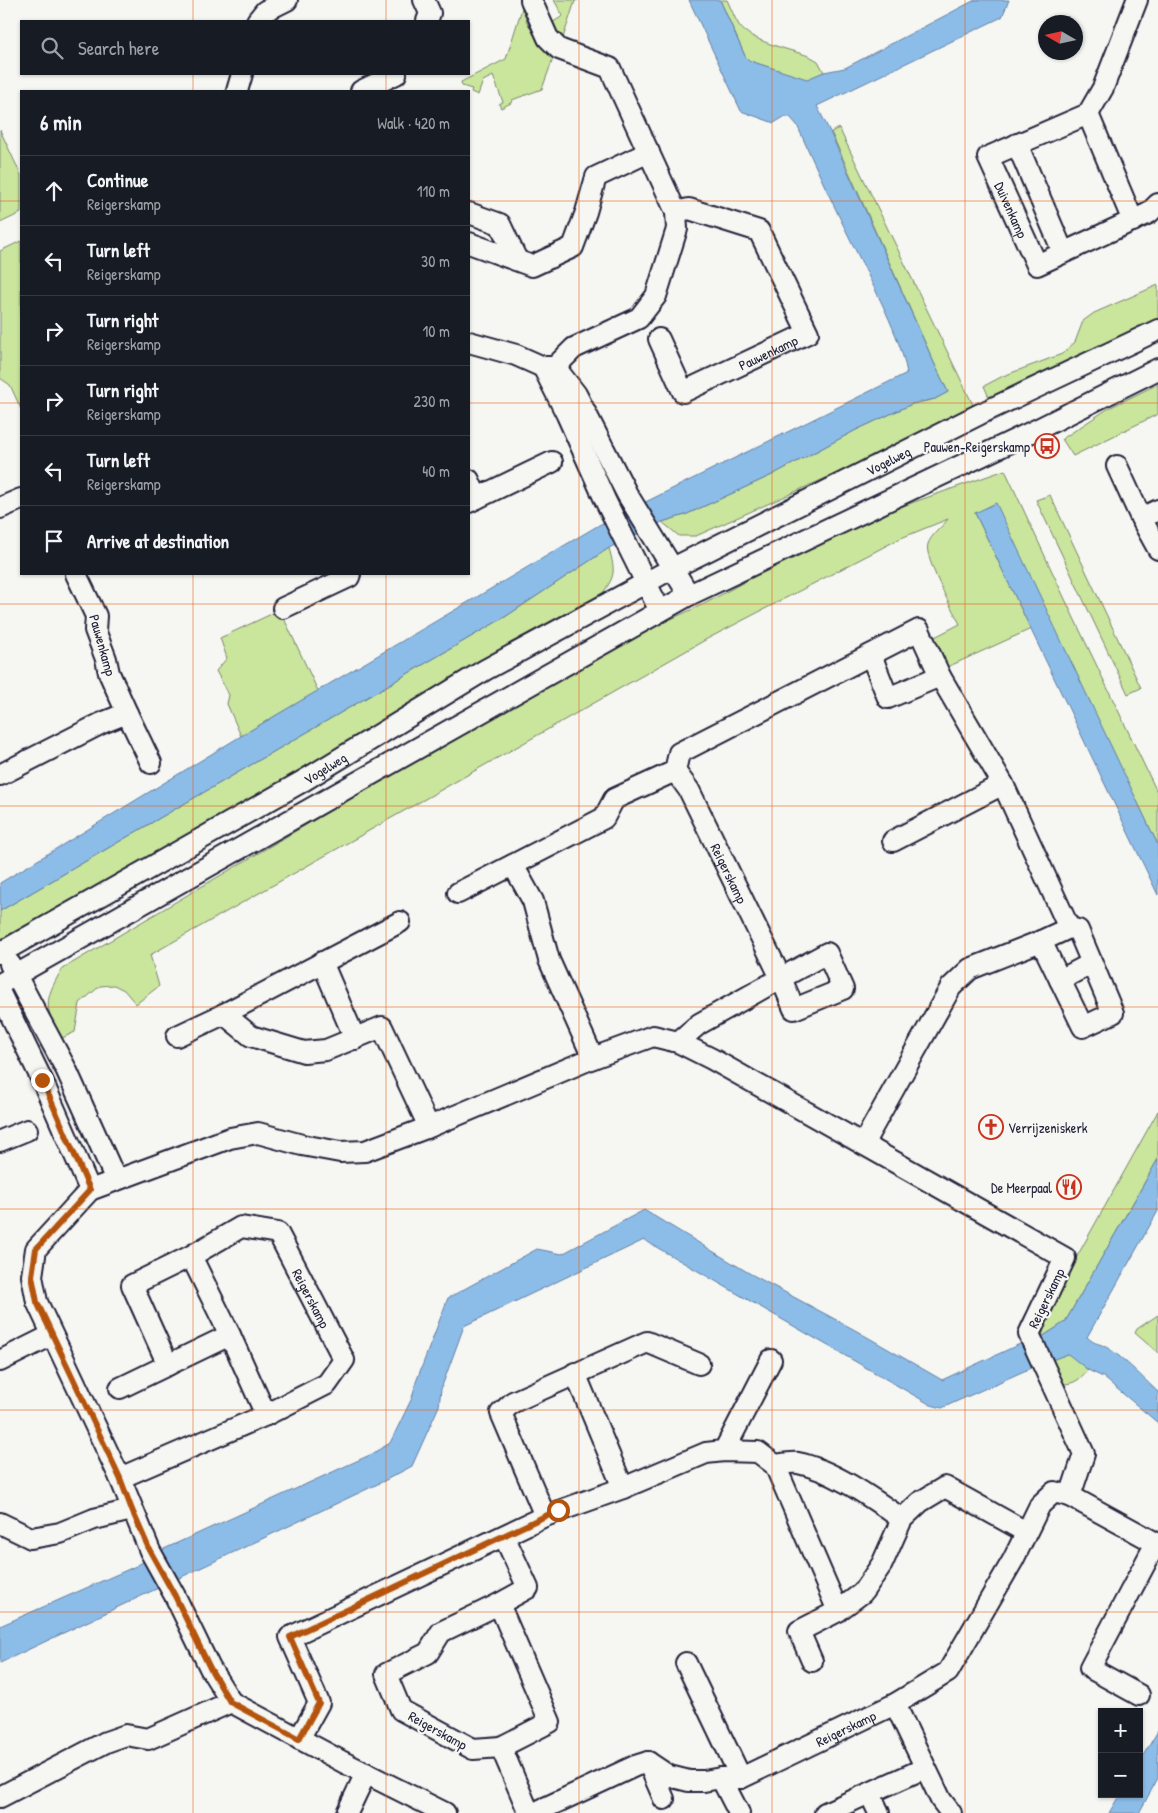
<!DOCTYPE html>
<meta charset="utf-8">
<style>
body{margin:0;font-family:"Patrick Hand",sans-serif;background:#242831;color:#f1f3f6}
.controls{position:absolute;right:15px;bottom:15px;display:grid;overflow:hidden;border-radius:0px;box-shadow:0 1px 4px #0004}
.controls button{width:45px;height:45px;display:grid;place-items:center;padding:0;border:0;border-bottom:1px solid #363941;background:#171b24;color:#f1f3f6;font:25px sans-serif}
.compass{position:absolute;left:1038px;top:15px;width:45px;height:45px;border-radius:50%;background:#171b24;box-shadow:0 1px 4px #0004;rotate:279deg}
.stop{position:absolute;width:15px;height:15px;margin:-11px;border:4px solid #b45309;border-radius:50%;background:#fff}
.stop.end{background:#b45309;border-color:#fff;box-shadow:0 1px 5px #0008}
.list{margin:0;padding:0;list-style:none}
h2{display:flex;justify-content:space-between;align-items:center;height:65px;margin:0;padding:0 20px;font-size:21px}
h2 small{font-size:16px;font-weight:400;color:#9ea1a6}
.list li{display:grid;grid-template-columns:32px 1fr auto;gap:15px;align-items:center;box-sizing:border-box;height:70px;padding:0 20px;border-top:1px solid #363941}
.list b{display:block;font-size:19px;white-space:nowrap}
.list p{margin:0;font-size:16px;white-space:nowrap;color:#9ea1a6}
.list em{font-size:16px;font-style:normal;color:#9ea1a6}
.icon{flex:none;width:28px;height:28px;fill:none;stroke:currentColor;stroke-width:2;stroke-linecap:round;stroke-linejoin:round}
.map{position:relative;flex:none;width:1158px;height:1813px;overflow:hidden}
.search{position:absolute;background:#171b24;box-shadow:0 1px 4px #0004;left:20px;top:20px;width:450px;height:55px;display:flex;align-items:center;gap:12px;box-sizing:border-box;padding:0 18px;border-radius:0px;color:#9ea1a6;font-size:19px}
.panel{position:absolute;background:#171b24;box-shadow:0 1px 4px #0004;left:20px;top:90px;width:450px;height:485px;border-radius:0px}
.map>svg:first-child{display:block}
.green{fill:#cae59c;stroke:#76846c}
.water{fill:#8cbde8;stroke:#627fa3}
.lines{fill:none;stroke-linecap:round;stroke-linejoin:round}
.minor-casing{stroke:#22223b;stroke-width:24}
.minor{stroke:#f6f6f2;stroke-width:20}
.route{stroke:#b45309;stroke-width:6}
.grid{fill:none;stroke:#e8590c;stroke-width:1;stroke-opacity:0.55}
.labels{text-anchor:middle;dominant-baseline:central;stroke-width:4.5;stroke-linejoin:round;paint-order:stroke}
.street-label{font-size:14px;fill:#22223b;stroke:#f6f6f2}
.poi-label{font-size:14px;fill:#22223b;stroke:#f6f6f2;text-anchor:end}
</style>
<div class="map">
<svg width="1158" height="1813" viewBox="0 0 1158 1813">
<rect width="100%" height="100%" fill="#f6f6f2"/>
<filter id="ink" filterUnits="userSpaceOnUse"><feTurbulence type="fractalNoise" baseFrequency=".02" numOctaves="2"/><feDisplacementMap in="SourceGraphic" scale="10" xChannelSelector="R" yChannelSelector="G"/><feConvolveMatrix kernelMatrix="1 2 1 2 8 2 1 2 1" color-interpolation-filters="sRGB"/></filter>
<g filter="url(#ink)">
<g class="green">
<path d="M 554,0 L 578,0 L 575,1 L 562,41 L 550,24 L 563,16 Z"/>
<path d="M 720,0 L 727,0 C 731,8 734,17 739,25 C 749,41 791,50 809,56 L 818,61 L 824,72 L 807,80 L 750,61 L 745,56 Z"/>
<path d="M 523,5 L 530,18 L 526,20 L 534,35 L 538,33 L 555,53 L 542,89 L 512,100 L 511,103 L 501,108 L 499,104 L 503,102 L 493,76 L 483,81 L 478,95 L 471,92 L 472,89 L 462,86 L 461,82 L 506,59 Z"/>
<path d="M 839,128 L 976,411 L 696,536 L 679,536 L 662,522 L 685,515 L 772,475 L 856,430 L 912,404 L 935,399 L 948,392 L 935,365 L 831,132 Z"/>
<path d="M 0,130 L 21,175 L 21,213 L 0,223 Z"/>
<path d="M 21,241 L 21,409 L 10,385 L 0,378 L 0,251 Z"/>
<path d="M 1158,285 L 1158,325 L 992,404 L 984,386 L 1003,376 L 1062,354 L 1075,342 L 1083,321 L 1094,313 Z"/>
<path d="M 1158,384 L 1158,414 L 1073,456 L 1062,439 L 1109,408 Z"/>
<path d="M 1005,470 L 1063,595 L 1158,794 L 1158,845 L 1128,783 L 975,513 L 1031,629 L 943,669 L 929,640 L 960,624 C 953,611 923,556 928,544 C 931,535 942,527 948,519 L 901,538 L 707,639 L 150,955 L 159,986 L 136,1004 L 124,990 L 114,985 L 100,986 L 80,1003 L 75,1032 L 60,1039 C 45,1006 43,1002 62,969 L 333,809 L 647,630 L 706,603 L 780,562 L 883,513 Z"/>
<path d="M 1050,495 L 1141,688 L 1128,694 L 1036,500 Z"/>
<path d="M 609,548 C 616,574 615,576 600,597 L 287,778 L 199,832 L 0,944 L 0,911 L 505,617 Z"/>
<path d="M 280,610 L 318,691 L 241,736 L 227,704 L 229,695 L 216,671 L 227,658 L 220,638 Z"/>
<path d="M 1158,1111 L 1158,1159 L 1065,1322 L 1042,1337 L 1044,1329 L 1042,1327 L 1075,1260 Z"/>
<path d="M 1158,1315 L 1158,1353 L 1135,1333 L 1137,1329 Z"/>
<path d="M 1068,1353 L 1088,1370 C 1080,1379 1075,1384 1063,1384 L 1052,1359 Z"/>
</g>
<g class="water">
<path d="M 689,0 L 720,0 L 745,56 L 750,61 L 807,79 L 824,72 L 845,68 L 975,0 L 1009,0 L 1002,17 L 817,106 L 830,132 L 935,365 L 948,392 L 935,399 L 912,404 L 856,430 L 772,475 L 685,515 L 662,522 L 609,548 L 505,617 L 0,911 L 0,883 L 241,736 L 599,525 L 907,373 C 900,335 874,288 857,253 C 836,211 816,168 797,125 L 790,117 L 784,117 L 774,123 L 741,111 Z"/>
<path d="M 996,503 L 1158,845 L 1158,895 L 975,513 Z"/>
<path d="M 1158,1159 L 1158,1211 L 1087,1337 C 1096,1345 1096,1342 1104,1346 C 1119,1353 1145,1380 1158,1392 L 1158,1423 L 1103,1377 L 1088,1370 L 1068,1354 L 1033,1367 L 942,1408 L 931,1405 L 644,1240 L 464,1326 L 441,1389 L 439,1406 L 412,1466 L 384,1481 L 0,1663 L 0,1626 L 136,1566 L 164,1549 L 372,1454 L 390,1443 L 412,1398 L 416,1382 L 448,1298 L 537,1249 L 562,1254 L 644,1210 L 749,1273 L 855,1330 L 942,1380 L 1020,1344 L 1042,1337 L 1065,1322 Z"/>
<path d="M 1158,1731 L 1158,1778 L 1139,1813 L 1109,1813 L 1120,1794 L 1139,1794 L 1139,1762 Z"/>
</g>
<g class="lines">
<defs>
<g id="minor">
<path d="M 424,0 L 430,13 L 427,21"/>
<path id="s1" d="M 1137,0 L 1103,88 L 1088,114 L 988,157 L 1037,265 L 1149,213 L 1158,204"/>
<path d="M 257,21 L 265,11 L 287,0"/>
<path d="M 237,91 L 242,74"/>
<path d="M 361,91 L 396,74"/>
<path d="M 1088,114 L 1133,221"/>
<path d="M 1017,144 L 1063,252"/>
<path d="M 469,213 L 500,224 L 517,260"/>
<path d="M 469,243 L 532,266 L 573,247 L 586,212 L 596,177 L 649,152"/>
<path id="s2" d="M 659,339 L 683,392 L 808,333 L 759,231 L 689,209 L 676,212"/>
<path d="M 469,342 L 516,355 L 543,367 L 555,367 L 574,348 L 639,318 L 656,296 L 677,229 L 676,212 L 610,68 L 559,49 L 548,38 L 531,0"/>
<path d="M 543,367 L 567,415 L 606,502 L 660,611"/>
<path d="M 555,367 L 576,394 L 627,494 L 689,595"/>
<path d="M 1117,466 L 1141,518 L 1158,549"/>
<path d="M 469,480 L 477,498"/>
<path d="M 469,502 L 552,462"/>
<path d="M 0,508 L 21,499"/>
<path d="M 1141,518 L 1158,510"/>
<path d="M 283,608 L 349,577 L 350,574"/>
<path d="M 871,655 L 888,698 L 940,676"/>
<path d="M 127,713 L 151,763"/>
<path d="M 675,771 L 679,753 L 919,630 L 940,676 L 1003,784 L 1069,928"/>
<path id="s3" d="M 675,771 L 689,790 L 781,978 L 699,1024 L 678,1042"/>
<path d="M 0,775 L 102,723 L 127,713 L 109,673 L 106,659 L 95,630 L 96,616 L 76,574"/>
<path d="M 893,841 L 1003,784"/>
<path d="M 513,865 L 533,901 L 549,960 L 593,1058"/>
<path d="M 458,893 L 604,818 L 614,799 L 675,771"/>
<path d="M 1069,928 L 1078,930 L 1113,1013 L 1083,1027 L 1041,941 Z"/>
<path id="s4" d="M 0,953 L 303,781 L 485,670 L 673,568 L 980,414 L 1158,330"/>
<path d="M 827,953 L 843,989 L 794,1009 L 781,978 Z"/>
<path d="M 322,962 L 355,1039"/>
<path d="M 10,964 L 66,1069 L 116,1180"/>
<path d="M 1060,980 L 1092,963"/>
<path d="M 0,984 L 689,595 L 1040,428 L 1158,369"/>
<path d="M 0,993 L 42,1080 L 90,1190"/>
<path d="M 224,1014 L 251,1036 L 304,1052 L 326,1050 L 382,1027 L 429,1127"/>
<path d="M 177,1036 L 224,1014 L 400,922"/>
<path d="M 0,1141 L 27,1130"/>
<path d="M 863,1144 L 951,987 L 970,969 L 1041,941"/>
<path d="M 0,1361 L 52,1335"/>
<path id="s5" d="M 168,1365 L 132,1285 L 191,1256 L 241,1227 L 278,1233 L 344,1360 L 327,1384 L 266,1415 L 230,1335 L 191,1256"/>
<path d="M 575,1373 L 623,1488"/>
<path d="M 120,1388 L 230,1335"/>
<path d="M 724,1451 L 771,1360"/>
<path d="M 775,1465 C 782,1464 791,1462 798,1463 C 833,1470 873,1499 902,1519"/>
<path d="M 120,1478 L 266,1415"/>
<path d="M 545,1516 L 623,1488 L 706,1453 L 724,1451 L 758,1452 L 775,1465 L 838,1611"/>
<path d="M 0,1523 L 31,1538 L 60,1533 L 94,1519 L 132,1510"/>
<path d="M 499,1604 L 550,1722 L 501,1747 L 529,1813"/>
<path d="M 812,1661 L 799,1631 L 838,1611 L 862,1593 L 882,1564 L 902,1519 L 920,1502 L 945,1487 L 1026,1532"/>
<path d="M 686,1663 L 741,1778"/>
<path d="M 895,1704 L 941,1800 L 951,1813"/>
<path d="M 299,1739 L 319,1703 L 290,1637 L 545,1516 L 501,1413 L 513,1402 L 647,1342 L 699,1364"/>
<path d="M 501,1747 L 473,1749 L 401,1710 L 386,1674 L 428,1653 L 441,1632 L 499,1604 L 528,1588 L 504,1536"/>
<path d="M 648,1762 L 664,1799"/>
<path d="M 721,1778 L 739,1813"/>
<path d="M 870,1794 L 879,1813"/>
<path d="M 0,1797 L 106,1742 L 126,1735 L 148,1739 L 231,1702"/>
<path d="M 347,1813 L 366,1773"/>
<path d="M 445,1813 L 343,1762 L 231,1702 L 210,1668 L 175,1596 L 150,1551 L 120,1478 L 37,1302 L 32,1276 L 36,1249 L 90,1190 L 230,1138 L 258,1133 L 302,1145 L 340,1152 L 365,1151 L 429,1127 L 593,1058 L 653,1036 L 678,1042 L 712,1059 L 1065,1258 L 1029,1334 L 1084,1454 L 1070,1496"/>
<path id="s6" d="M 534,1813 L 635,1766 L 648,1762 L 669,1776 L 689,1781 L 704,1781 L 721,1778 L 741,1778 L 895,1704 L 948,1672 L 1013,1560 L 1040,1505 L 1054,1492 L 1070,1496 L 1156,1543 L 1090,1668 L 1139,1695"/>
<path d="M 825,1813 L 925,1768"/>
</g>
</defs>
<use href="#minor" class="minor-casing"/>
<use href="#minor" class="minor"/>
</g>
</g>
<g class="lines" filter="url(#ink)">
<path class="route" d="M 42,1080 L 90,1190 L 36,1249 L 32,1276 L 37,1302 L 120,1478 L 132,1510 L 150,1551 L 175,1596 L 210,1668 L 230,1702 L 299,1739 L 319,1703 L 290,1637 L 558,1510"/>
</g>
<path class="grid" d="M 193,0 L 193,21M 386,0 L 386,21M 579,0 L 579,1813M 772,0 L 772,1813M 965,0 L 965,1813M 193,74 L 193,91M 386,74 L 386,91M 0,201 L 21,201M 469,201 L 1158,201M 0,403 L 21,403M 469,403 L 1158,403M 193,574 L 193,1813M 386,574 L 386,1813M 0,604 L 1158,604M 0,806 L 1158,806M 0,1007 L 1158,1007M 0,1209 L 1158,1209M 0,1410 L 1158,1410M 0,1612 L 1158,1612"/>
<defs>
<symbol id="bus-ring" viewBox="-11 -11 22 22"><circle r="9.5" fill="#f6f6f2" stroke="#c8321e" stroke-width="1.5"/><path d="M-5-6H5V4H4V6H2V4H-2V6H-4V4H-5ZM-3.5-4V0h7V-4ZM-3.5 1.2v1.5H-2V1.2ZM2 1.2v1.5H3.5V1.2Z" fill="#c8321e"/></symbol>
<symbol id="church-ring" viewBox="-11 -11 22 22"><circle r="9.5" fill="#f6f6f2" stroke="#c8321e" stroke-width="1.5"/><path d="M-1.2-6h2.4v3.5h3.3v2.4h-3.3V6h-2.4V-.1h-3.3v-2.4h3.3Z" fill="#c8321e"/></symbol>
<symbol id="restaurant-ring" viewBox="-11 -11 22 22"><circle r="9.5" fill="#f6f6f2" stroke="#c8321e" stroke-width="1.5"/><path d="M-5-6h1v4h1v-4h1v4h1v-4h1v5L-1.5 .5V6h-2V.5L-5-1ZM5-6V6H3V1.5H1.5Q1.5-4 5-6Z" fill="#c8321e"/></symbol>
</defs>
<g fill-rule="evenodd">
<use href="#bus-ring" x="1033" y="432" width="28" height="28"/>
<use href="#church-ring" x="977" y="1113" width="28" height="28"/>
<use href="#restaurant-ring" x="1055" y="1173" width="28" height="28"/>
</g>
<g class="labels">
<g class="street-label">
<text stroke="none"><textPath href="#s1" startOffset="291">Duivenkamp</textPath></text>
<text stroke="none"><textPath href="#s2" startOffset="152">Pauwenkamp</textPath></text>
<text stroke="none"><textPath href="#s4" startOffset="1016">Vogelweg</textPath></text>
<text transform="translate(103 645) rotate(74)">Pauwenkamp</text>
<text stroke="none"><textPath href="#s4" startOffset="374">Vogelweg</textPath></text>
<text stroke="none"><textPath href="#s3" startOffset="116">Reigerskamp</textPath></text>
<text stroke="none"><textPath href="#s5" startOffset="322">Reigerskamp</textPath></text>
<text transform="translate(1046 1298) rotate(-64)">Reigerskamp</text>
<text stroke="none"><textPath href="#s6" startOffset="339">Reigerskamp</textPath></text>
<text transform="translate(438 1730) rotate(29)">Reigerskamp</text>
</g>
<g class="poi-label">
<text x="1030" y="446">Pauwen-Reigerskamp</text>
<text x="1008" y="1127" text-anchor="start">Verrijzeniskerk</text>
<text x="1052" y="1187">De Meerpaal</text>
</g>
</g>
</svg>
<div class="controls">
<button>+</button>
<button>−</button>
</div>
<svg class="compass" viewBox="-18 -18 36 36"><path d="M0-13l5 13h-10z" fill="#e53935"/><path d="M0 13l5-13h-10z" fill="#9ea1a6"/></svg>
<div class="stop" style="left:558px;top:1510px"></div>
<div class="stop end" style="left:42px;top:1080px"></div>
<div class="search"><svg class="icon" aria-label="search" viewBox="0 0 24 24"><circle cx="10" cy="10" r="6"/><path d="M15 15l6 6"/></svg>Search here</div>
<section class="panel">
<h2>6 min<small>Walk · 420 m</small></h2>
<ul class="list">
<li><svg class="icon" aria-label="ahead" viewBox="0 0 24 24"><path d="M12 20V5M6 11l6-6 6 6"/></svg><div><b>Continue</b><p>Reigerskamp</p></div><em>110 m</em></li>
<li><svg class="icon" aria-label="left" viewBox="0 0 24 24"><path d="M17 20v-9H6M10 6l-5 5 5 5"/></svg><div><b>Turn left</b><p>Reigerskamp</p></div><em>30 m</em></li>
<li><svg class="icon" aria-label="right" viewBox="0 0 24 24"><path d="M7 20v-9h11M14 6l5 5-5 5"/></svg><div><b>Turn right</b><p>Reigerskamp</p></div><em>10 m</em></li>
<li><svg class="icon" aria-label="right" viewBox="0 0 24 24"><path d="M7 20v-9h11M14 6l5 5-5 5"/></svg><div><b>Turn right</b><p>Reigerskamp</p></div><em>230 m</em></li>
<li><svg class="icon" aria-label="left" viewBox="0 0 24 24"><path d="M17 20v-9H6M10 6l-5 5 5 5"/></svg><div><b>Turn left</b><p>Reigerskamp</p></div><em>40 m</em></li>
<li><svg class="icon" aria-label="arrive" viewBox="0 0 24 24"><path d="M6 21V4h12l-3 4 3 4H6"/></svg><div><b>Arrive at destination</b></div></li>
</ul>
</section>
</div>
